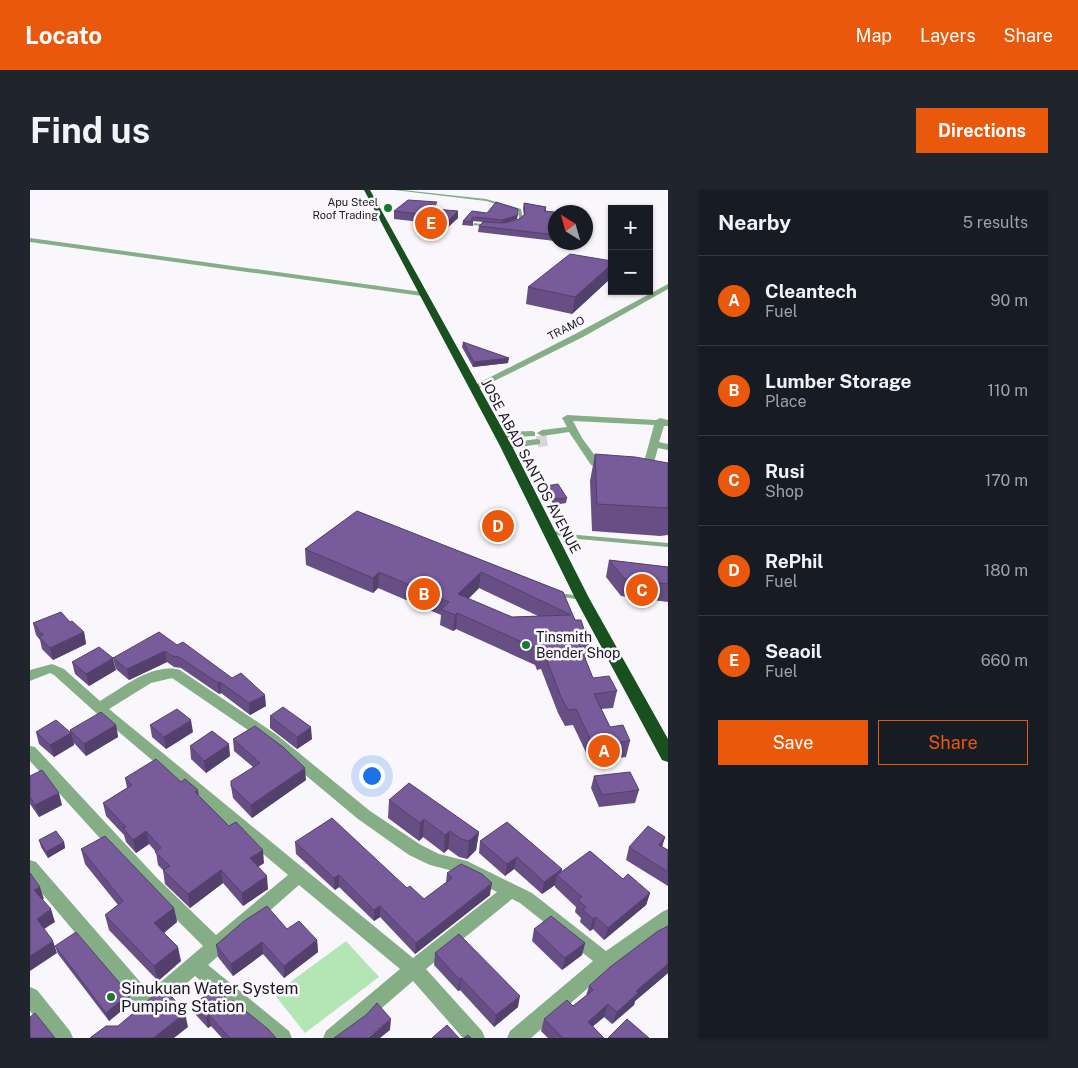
<!DOCTYPE html>
<meta charset="utf-8">
<style>
body{margin:0;font-family:"Public Sans",sans-serif;background:#20242c;color:#f1f3f6}
.controls{position:absolute;right:15px;top:15px;display:grid;overflow:hidden;border-radius:0px;box-shadow:0 1px 4px #0004}
.controls button{width:45px;height:45px;display:grid;place-items:center;padding:0;border:0;border-bottom:1px solid #363941;background:#171b24;color:#f1f3f6;font:25px sans-serif}
.compass{position:absolute;left:518px;top:15px;width:45px;height:45px;border-radius:50%;background:#171b24;box-shadow:0 1px 4px #0004;rotate:323deg}
.you{position:absolute;left:341px;top:585px;width:18px;height:18px;margin:-12px;border:4px solid #fff;border-radius:50%;background:#1a73e8;box-shadow:0 0 0 8px #1a73e833}
.badge{display:grid;place-items:center;width:32px;height:32px;border-radius:50%;background:#ea580c;color:#fff;font-size:16px;font-weight:700}
.pin{position:absolute;translate:-50% -50%;border:2px solid #fff;box-shadow:0 1px 5px #0006}
.list{margin:0;padding:0;list-style:none}
h2{display:flex;justify-content:space-between;align-items:center;height:65px;margin:0;padding:0 20px;font-size:21px}
h2 small{font-size:16px;font-weight:400;color:#9ea1a6}
.list li{display:grid;grid-template-columns:32px 1fr auto;gap:15px;align-items:center;box-sizing:border-box;height:90px;padding:0 20px;border-top:1px solid #363941}
.list b{display:block;font-size:19px;white-space:nowrap}
.list p{margin:0;font-size:16px;white-space:nowrap;color:#9ea1a6}
.list em{font-size:16px;font-style:normal;color:#9ea1a6}
.actions{display:flex;gap:10px;padding:15px 20px}
.actions a{flex:1;padding:11px 0;border:1px solid #ea580c;border-radius:0px;text-align:center;font-size:18px;color:#ea580c}
.actions .main{background:#ea580c;color:#fff}
.map{position:relative;flex:none;width:638px;height:848px;overflow:hidden;border-radius:0px}
header{display:flex;align-items:center;gap:30px;box-sizing:border-box;height:70px;padding:0 25px;background:#ea580c;color:#fff}
header strong{font-size:24px}
nav{display:flex;gap:28px;margin-inline-start:auto;font-size:18px}
.intro{display:flex;align-items:center;justify-content:space-between;box-sizing:border-box;height:120px;padding:0 30px}
h1{margin:0;font-size:35px}
.button{padding:12px 22px;border-radius:0px;background:#ea580c;color:#fff;font-size:18px;font-weight:700}
main{display:flex;gap:30px;padding:0 30px}
aside{flex:1;background:#171b24;border-radius:0px;box-shadow:0 1px 4px #0004}
.map>svg:first-child{display:block}
.green{fill:#b3e5b5}
.lines{fill:none;stroke-linecap:round;stroke-linejoin:round}
.street-tunnel{stroke:#d8d6db;stroke-width:11;stroke-dasharray:11 5;stroke-linecap:butt}
.lane{fill:#85ae87;fill-rule:evenodd}
.street{fill:#85ae87;fill-rule:evenodd}
.highway{fill:#195020;fill-rule:evenodd}
.wall{fill:#674e84;fill-rule:evenodd}
.shaded-wall{fill:#54406c}
.building{fill:#785b9a;stroke:#54406c;fill-rule:evenodd}
.poi-dot{fill:#1a7a2c;stroke:#f9f7fc;stroke-width:2}
.labels{text-anchor:middle;dominant-baseline:central;stroke-width:5;stroke-linejoin:round;paint-order:stroke}
.far-poi-label{font-size:11px;fill:#1b1820;stroke:#f9f7fc;text-anchor:end}
.far-street-label{font-size:11px;fill:#1b1820;stroke:#f9f7fc}
.street-label{font-size:14px;fill:#1b1820;stroke:#f9f7fc}
.poi-label{font-size:14px;fill:#1b1820;stroke:#f9f7fc;text-anchor:start}
.near-poi-label{font-size:16px;fill:#1b1820;stroke:#f9f7fc;text-anchor:start}
</style>
<header>
<strong>Locato</strong>
<nav><a>Map</a><a>Layers</a><a>Share</a></nav>
</header>
<div class="intro"><h1>Find us</h1><a class="button">Directions</a></div>
<main>
<div class="map">
<svg width="638" height="848" viewBox="0 0 638 848">
<rect width="100%" height="100%" fill="#f9f7fc"/>
<path class="green" d="M 316,751 L 349,787 L 275,843 L 244,804 Z"/>
<g class="lines">
<path class="street-tunnel" d="M 507,252 L 517,250"/>
<g class="lane">
<path d="M 364,0 L 373,0 L 456,9 L 491,19 L 493,30 L 487,34 L 485,34 L 485,32 L 489,30 L 489,21 L 456,11 Z"/>
<path d="M 444,33 L 458,35 L 460,36 L 458,37 L 443,35 Z"/>
<path d="M 518,340 L 548,345 L 638,353 L 638,357 L 548,349 L 516,343 L 515,342 L 516,341 Z"/>
<path d="M 528,403 L 552,406 L 555,408 L 552,410 L 526,406 L 525,405 L 526,404 Z"/>
</g>
<g class="street">
<path d="M 0,48 L 392,102 L 396,104 L 392,106 L 0,52 Z"/>
<path d="M 638,94 L 638,99 L 553,147 L 446,200 L 443,201 L 439,198 L 547,143 Z"/>
<path d="M 537,225 L 626,230 L 630,228 L 638,230 L 638,236 L 634,236 L 629,252 L 638,254 L 638,260 L 628,258 L 621,283 L 620,285 L 612,285 L 611,283 L 624,235 L 543,231 L 552,248 L 569,271 L 582,274 L 583,276 L 578,279 L 561,275 L 539,242 L 512,246 L 507,243 L 512,240 L 537,237 L 532,228 Z"/>
<path d="M 502,241 L 505,242 L 505,246 L 470,248 L 465,245 L 470,242 Z"/>
<path d="M 507,249 L 510,250 L 510,254 L 476,259 L 471,256 L 476,253 Z"/>
<path d="M 22,474 L 34,479 L 70,511 C 92,498 123,472 150,480 L 247,545 L 340,621 L 391,655 L 409,664 L 437,671 L 502,703 L 576,761 L 632,722 L 638,719 L 638,737 L 582,777 L 501,848 L 477,848 L 480,841 L 563,771 L 490,713 L 482,709 L 396,779 L 452,841 L 455,848 L 433,848 L 383,791 L 317,848 L 293,848 L 296,841 L 370,779 L 269,695 L 178,775 L 259,841 L 262,848 L 238,848 L 165,786 L 131,816 L 126,818 L 125,821 L 118,824 L 111,821 L 0,689 L 0,670 L 6,672 L 119,802 L 173,756 L 115,698 L 0,571 L 0,556 L 5,557 L 127,688 L 186,745 L 258,685 L 64,521 L 24,485 L 20,483 L 0,491 L 0,480 ZM 142,488 L 237,553 L 328,629 L 379,665 L 400,675 L 427,682 L 467,702 L 383,768 L 79,519 L 121,493 Z"/>
<path d="M 0,797 L 7,800 L 40,841 L 43,848 L 21,848 L 0,821 Z"/>
</g>
<path class="highway" d="M 334,0 L 340,0 L 482,256 L 559,408 L 638,549 L 638,572 L 632,570 L 545,408 L 470,256 Z"/>
</g>
<g class="wall">
<path d="M 494,13 L 516,17 L 516,21 L 526,25 L 525,51 L 448,42 L 449,36 L 453,32 L 443,31 L 443,36 L 432,35 L 433,31 L 442,21 L 487,29 L 474,33 L 489,29 L 494,25 L 493,19 Z"/>
<path d="M 406,19 L 428,21 L 428,28 L 416,39 L 391,36 L 391,32 L 364,29 L 364,21 Z"/>
<path d="M 582,71 L 581,88 L 542,124 L 496,114 L 498,97 Z"/>
<path d="M 433,152 L 478,173 L 443,177 L 432,157 Z"/>
<path d="M 565,264 L 638,273 L 638,345 L 630,346 L 562,341 L 560,291 Z"/>
<path d="M 516,296 L 537,308 L 536,313 L 524,315 L 515,301 Z"/>
<path d="M 327,321 L 533,402 L 545,430 L 559,454 L 556,470 L 563,488 L 587,501 L 583,518 L 571,519 L 580,537 L 600,551 L 596,567 L 560,571 L 543,535 L 535,536 L 528,523 L 511,479 L 507,480 L 505,475 L 426,439 L 423,441 L 410,435 L 411,425 L 348,398 L 343,403 L 276,375 L 275,359 ZM 449,398 L 508,426 L 482,427 L 438,409 Z"/>
<path d="M 579,370 L 638,377 L 638,412 L 591,406 L 576,387 Z"/>
<path d="M 40,432 L 54,442 L 56,454 L 23,470 L 12,459 L 10,450 L 6,445 L 3,433 Z"/>
<path d="M 147,455 L 236,516 L 220,525 L 191,503 L 189,504 L 151,478 L 144,477 L 137,472 L 99,490 L 86,479 L 83,468 Z"/>
<path d="M 42,472 L 86,480 L 59,496 L 45,484 Z"/>
<path d="M 240,526 L 282,549 L 267,559 L 240,538 Z"/>
<path d="M 86,535 L 88,547 L 56,566 L 44,553 L 44,555 L 24,567 L 9,554 L 6,542 L 40,542 L 40,540 Z"/>
<path d="M 120,535 L 163,542 L 136,559 L 122,547 Z"/>
<path d="M 203,549 L 276,590 L 222,628 L 203,608 L 201,596 L 223,577 L 204,561 Z"/>
<path d="M 160,556 L 200,566 L 176,583 L 161,569 Z"/>
<path d="M 0,586 L 32,615 L 9,627 L 0,614 Z"/>
<path d="M 564,586 L 609,600 L 605,613 L 569,617 L 561,598 Z"/>
<path d="M 95,588 L 151,592 L 169,606 L 234,673 L 228,677 L 238,699 L 213,716 L 193,693 L 160,718 L 135,694 L 133,680 L 128,675 L 126,662 L 119,654 L 106,663 L 96,652 L 94,645 L 76,626 L 73,613 L 97,598 Z"/>
<path d="M 359,610 L 449,642 L 446,660 L 437,669 L 429,667 L 418,659 L 414,663 L 393,647 L 389,651 L 358,628 Z"/>
<path d="M 635,647 L 632,657 L 638,660 L 638,696 L 596,670 L 599,657 Z"/>
<path d="M 9,650 L 34,652 L 35,658 L 18,668 L 11,657 Z"/>
<path d="M 450,651 L 532,679 L 531,682 L 593,689 L 620,703 L 616,715 L 574,750 L 563,739 L 560,741 L 550,732 L 551,728 L 545,722 L 546,717 L 525,697 L 525,695 L 512,704 L 484,679 L 475,686 L 449,663 Z"/>
<path d="M 265,652 L 377,698 L 394,709 L 416,693 L 417,683 L 460,705 L 385,764 L 350,727 L 344,731 L 309,697 L 305,700 L 266,664 Z"/>
<path d="M 51,659 L 144,718 L 147,732 L 134,742 L 151,771 L 128,791 L 79,740 L 75,725 L 88,715 L 55,674 Z"/>
<path d="M 638,736 L 638,783 L 605,811 L 604,815 L 582,834 L 574,827 L 563,836 L 574,848 L 518,848 L 511,841 L 514,829 L 543,816 L 556,806 L 559,796 Z"/>
<path d="M 257,739 L 287,750 L 288,762 L 254,788 L 233,764 L 203,786 L 188,767 L 186,755 Z"/>
<path d="M 504,739 L 555,753 L 552,765 L 532,780 L 502,751 Z"/>
<path d="M 25,756 L 101,813 L 79,831 L 28,764 Z"/>
<path d="M 405,763 L 488,817 L 464,837 L 430,800 L 428,801 L 404,775 Z"/>
<path d="M 199,812 L 246,848 L 192,848 L 181,836 L 178,838 L 166,825 L 164,814 Z"/>
</g>
<g class="shaded-wall">
<path d="M 428,21 L 428,28 L 416,39 L 417,32 Z"/>
<path d="M 488,25 L 487,29 L 472,34 L 472,30 Z"/>
<path d="M 582,74 L 581,88 L 542,124 L 545,107 Z"/>
<path d="M 479,168 L 478,173 L 443,177 L 444,172 Z"/>
<path d="M 349,382 L 348,398 L 343,403 L 343,388 Z"/>
<path d="M 451,382 L 449,398 L 427,420 L 428,404 Z"/>
<path d="M 427,423 L 426,439 L 423,441 L 425,425 Z"/>
<path d="M 54,442 L 56,454 L 23,470 L 20,458 Z"/>
<path d="M 135,461 L 137,472 L 99,490 L 97,479 Z"/>
<path d="M 83,468 L 86,480 L 59,496 L 56,484 Z"/>
<path d="M 190,492 L 191,503 L 189,504 L 188,493 Z"/>
<path d="M 235,505 L 236,516 L 220,525 L 219,513 Z"/>
<path d="M 161,530 L 163,542 L 136,559 L 134,547 Z"/>
<path d="M 86,535 L 88,547 L 56,566 L 54,554 Z"/>
<path d="M 281,537 L 282,549 L 267,559 L 267,547 Z"/>
<path d="M 41,543 L 44,555 L 24,567 L 20,555 Z"/>
<path d="M 199,554 L 200,566 L 176,583 L 174,571 Z"/>
<path d="M 275,578 L 276,590 L 222,628 L 221,615 Z"/>
<path d="M 168,600 L 170,613 L 165,602 Z"/>
<path d="M 29,603 L 32,615 L 9,627 L 5,615 Z"/>
<path d="M 394,629 L 393,647 L 389,651 L 390,633 Z"/>
<path d="M 116,641 L 119,654 L 106,663 L 103,650 Z"/>
<path d="M 420,641 L 418,659 L 414,663 L 415,645 Z"/>
<path d="M 449,642 L 446,660 L 437,669 L 439,651 Z"/>
<path d="M 635,647 L 631,659 L 629,655 Z"/>
<path d="M 34,652 L 35,658 L 18,668 L 16,662 Z"/>
<path d="M 233,660 L 234,673 L 221,681 L 220,668 Z"/>
<path d="M 487,667 L 484,679 L 475,686 L 477,674 Z"/>
<path d="M 532,679 L 530,687 L 527,685 L 525,695 L 512,704 L 514,692 Z"/>
<path d="M 191,680 L 193,693 L 160,718 L 158,704 Z"/>
<path d="M 309,685 L 309,697 L 305,700 L 304,688 Z"/>
<path d="M 237,686 L 238,699 L 213,716 L 212,703 Z"/>
<path d="M 462,693 L 460,705 L 385,764 L 386,753 Z"/>
<path d="M 10,697 L 14,709 L 8,712 L 4,700 Z"/>
<path d="M 620,703 L 616,715 L 574,750 L 578,738 Z"/>
<path d="M 350,716 L 350,727 L 344,731 L 344,720 Z"/>
<path d="M 144,718 L 147,732 L 128,748 L 124,733 Z"/>
<path d="M 21,719 L 25,732 L 11,741 L 7,729 Z"/>
<path d="M 566,727 L 563,739 L 560,741 L 563,729 Z"/>
<path d="M 287,750 L 288,762 L 254,788 L 254,776 Z"/>
<path d="M 23,751 L 27,763 L 0,781 L 0,766 Z"/>
<path d="M 232,752 L 233,764 L 203,786 L 201,774 Z"/>
<path d="M 555,753 L 552,765 L 532,780 L 535,768 Z"/>
<path d="M 148,757 L 151,771 L 128,791 L 124,776 Z"/>
<path d="M 638,774 L 638,783 L 605,811 L 604,815 L 582,834 L 587,822 L 606,801 Z"/>
<path d="M 431,788 L 430,800 L 428,801 L 430,790 Z"/>
<path d="M 99,804 L 101,813 L 79,831 L 76,823 Z"/>
<path d="M 490,806 L 488,817 L 464,837 L 466,825 Z"/>
<path d="M 578,814 L 574,827 L 554,844 L 558,832 Z"/>
<path d="M 155,823 L 158,837 L 144,848 L 123,848 Z"/>
<path d="M 179,825 L 181,836 L 178,838 L 176,828 Z"/>
<path d="M 361,829 L 360,840 L 350,848 L 337,848 Z"/>
</g>
<g class="building">
<path d="M 378,10 L 407,12 L 403,19 L 428,21 L 417,32 L 392,29 L 396,25 L 364,21 Z"/>
<path d="M 466,12 L 488,19 L 488,25 L 472,30 L 443,27 L 441,29 L 443,32 L 433,31 L 442,21 L 457,23 Z"/>
<path d="M 494,13 L 516,17 L 514,21 L 525,22 L 522,25 L 526,25 L 526,45 L 449,36 L 453,32 L 476,33 L 489,29 L 495,24 Z"/>
<path d="M 540,64 L 582,71 L 582,74 L 545,107 L 498,97 Z"/>
<path d="M 433,152 L 479,168 L 444,172 Z"/>
<path d="M 565,264 L 605,267 L 638,273 L 638,318 L 567,314 Z"/>
<path d="M 528,294 L 537,308 L 524,309 L 516,296 Z"/>
<path d="M 327,321 L 533,402 L 545,430 L 551,430 L 559,454 L 549,454 L 563,488 L 579,486 L 587,501 L 564,504 L 580,537 L 593,535 L 600,551 L 563,555 L 546,519 L 538,520 L 531,507 L 514,463 L 510,463 L 508,459 L 427,423 L 425,425 L 411,419 L 419,412 L 349,382 L 343,388 L 275,359 ZM 451,382 L 541,425 L 482,427 L 428,404 Z"/>
<path d="M 579,370 L 638,377 L 638,394 L 595,389 Z"/>
<path d="M 31,422 L 40,432 L 42,431 L 54,442 L 20,458 L 9,447 L 13,445 L 3,433 Z"/>
<path d="M 129,442 L 147,455 L 153,452 L 202,488 L 211,483 L 235,505 L 219,513 L 190,492 L 188,493 L 149,467 L 142,466 L 135,461 L 97,479 L 83,468 Z"/>
<path d="M 69,457 L 83,468 L 56,484 L 42,472 Z"/>
<path d="M 253,517 L 281,537 L 267,547 L 240,526 Z"/>
<path d="M 147,519 L 161,530 L 134,547 L 120,535 Z"/>
<path d="M 71,522 L 86,535 L 54,554 L 40,540 Z"/>
<path d="M 26,530 L 41,543 L 20,555 L 6,542 Z"/>
<path d="M 225,536 L 253,557 L 275,578 L 221,615 L 201,596 L 201,591 L 230,573 L 203,549 Z"/>
<path d="M 182,541 L 199,554 L 174,571 L 160,556 Z"/>
<path d="M 126,569 L 151,592 L 155,589 L 168,600 L 165,602 L 199,636 L 206,632 L 233,660 L 220,668 L 237,686 L 212,703 L 191,680 L 158,704 L 133,680 L 140,676 L 125,662 L 131,658 L 116,641 L 103,650 L 93,638 L 96,637 L 73,613 L 102,595 L 95,588 Z"/>
<path d="M 12,580 L 29,603 L 5,615 L 0,607 L 0,586 Z"/>
<path d="M 600,582 L 609,600 L 572,605 L 564,586 Z"/>
<path d="M 379,593 L 449,642 L 439,651 L 431,649 L 420,641 L 415,645 L 394,629 L 390,633 L 359,610 Z"/>
<path d="M 302,628 L 377,698 L 380,696 L 394,709 L 422,688 L 417,683 L 431,674 L 452,684 L 462,693 L 386,753 L 350,716 L 344,720 L 309,685 L 304,688 L 265,652 Z"/>
<path d="M 477,632 L 532,679 L 514,692 L 487,667 L 477,674 L 450,651 Z"/>
<path d="M 618,636 L 635,647 L 629,655 L 638,660 L 638,682 L 599,657 Z"/>
<path d="M 26,641 L 34,652 L 16,662 L 9,650 Z"/>
<path d="M 75,646 L 144,718 L 124,733 L 148,757 L 124,776 L 75,725 L 93,711 L 51,659 Z"/>
<path d="M 560,661 L 593,689 L 598,684 L 620,703 L 578,738 L 566,727 L 563,729 L 553,720 L 556,717 L 548,710 L 552,707 L 527,685 Z"/>
<path d="M 0,683 L 10,697 L 4,700 L 21,719 L 7,729 L 23,751 L 0,766 Z"/>
<path d="M 237,716 L 257,739 L 269,731 L 287,750 L 254,776 L 232,752 L 201,774 L 186,755 L 214,731 Z"/>
<path d="M 521,726 L 555,753 L 535,768 L 504,739 Z"/>
<path d="M 638,736 L 638,774 L 606,801 L 608,803 L 587,822 L 578,814 L 558,832 L 574,848 L 533,848 L 514,829 L 537,810 L 543,816 L 563,800 L 559,796 L 580,777 L 628,741 Z"/>
<path d="M 46,742 L 99,804 L 76,823 L 25,756 Z"/>
<path d="M 429,744 L 490,806 L 466,825 L 431,788 L 430,790 L 405,763 Z"/>
<path d="M 134,797 L 155,823 L 123,848 L 60,848 L 76,836 L 88,836 Z"/>
<path d="M 187,797 L 199,812 L 202,810 L 238,839 L 246,848 L 200,848 L 179,825 L 176,828 L 164,814 Z"/>
<path d="M 347,813 L 361,829 L 337,847 L 337,848 L 304,848 L 336,825 Z"/>
<path d="M 5,823 L 25,848 L 0,848 L 0,827 Z"/>
<path d="M 597,829 L 619,848 L 578,848 Z"/>
<path d="M 417,835 L 429,848 L 402,848 Z"/>
<path d="M 438,845 L 441,848 L 434,848 Z"/>
</g>
<g class="poi-dot">
<circle cx="358" cy="18" r="5"/>
<circle cx="496" cy="455" r="5"/>
<circle cx="81" cy="807" r="5"/>
</g>
<g class="labels">
<g class="far-poi-label">
<text x="348" y="12">Apu Steel<tspan x="348" dy="13">Roof Trading</tspan></text>
</g>
<g class="far-street-label">
<text transform="translate(536 138) rotate(-27)">TRAMO</text>
</g>
<g class="street-label">
<text transform="translate(501 276) rotate(62)">JOSE ABAD SANTOS AVENUE</text>
</g>
<g class="poi-label">
<text x="506" y="447">Tinsmith<tspan x="506" dy="16">Bender Shop</tspan></text>
</g>
<g class="near-poi-label">
<text x="91" y="798">Sinukuan Water System<tspan x="91" dy="18">Pumping Station</tspan></text>
</g>
</g>
</svg>
<div class="controls">
<button>+</button>
<button>−</button>
</div>
<svg class="compass" viewBox="-18 -18 36 36"><path d="M0-13l5 13h-10z" fill="#e53935"/><path d="M0 13l5-13h-10z" fill="#9ea1a6"/></svg>
<div class="you"></div>
<div class="pin badge" style="left:574px;top:561px">A</div>
<div class="pin badge" style="left:394px;top:404px">B</div>
<div class="pin badge" style="left:612px;top:400px">C</div>
<div class="pin badge" style="left:468px;top:336px">D</div>
<div class="pin badge" style="left:401px;top:33px">E</div>
</div>
<aside>
<h2>Nearby<small>5 results</small></h2>
<ul class="list">
<li><span class="badge">A</span><div><b>Cleantech</b><p>Fuel</p></div><em>90 m</em></li>
<li><span class="badge">B</span><div><b>Lumber Storage</b><p>Place</p></div><em>110 m</em></li>
<li><span class="badge">C</span><div><b>Rusi</b><p>Shop</p></div><em>170 m</em></li>
<li><span class="badge">D</span><div><b>RePhil</b><p>Fuel</p></div><em>180 m</em></li>
<li><span class="badge">E</span><div><b>Seaoil</b><p>Fuel</p></div><em>660 m</em></li>
</ul>
<div class="actions"><a class="main">Save</a><a>Share</a></div>
</aside>
</main>
